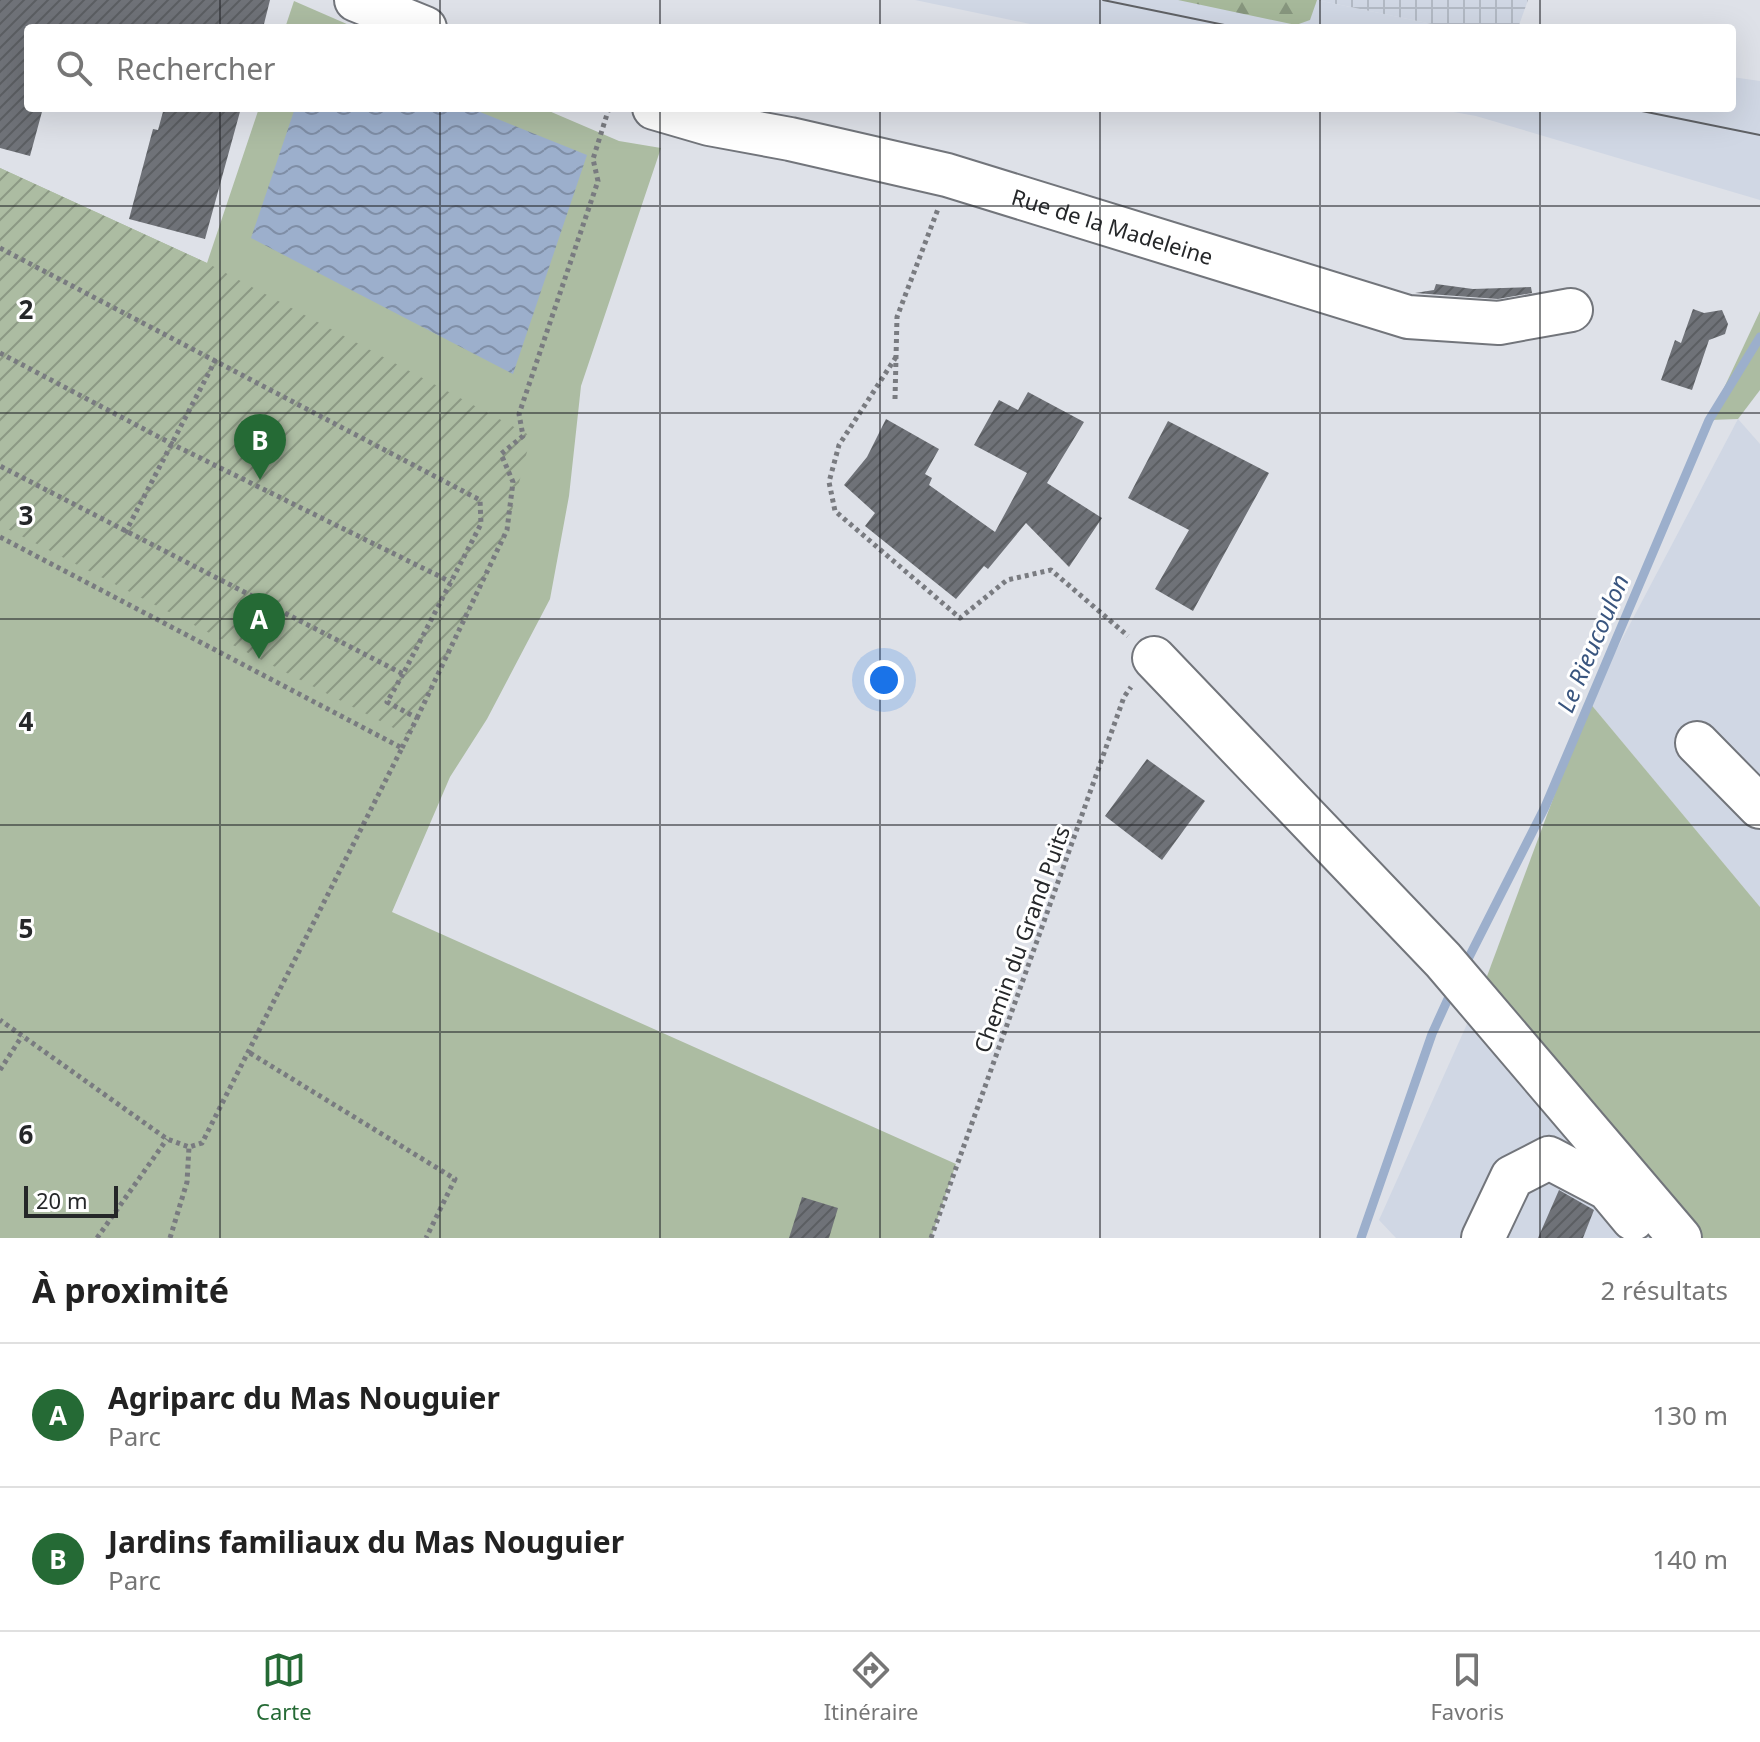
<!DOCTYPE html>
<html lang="fr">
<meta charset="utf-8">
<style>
body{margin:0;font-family:"Noto Sans",sans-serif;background:#f6f6f6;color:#222}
.scale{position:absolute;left:24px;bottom:20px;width:94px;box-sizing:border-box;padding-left:8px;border:4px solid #252729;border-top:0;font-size:22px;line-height:28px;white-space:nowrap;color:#252729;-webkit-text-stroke:6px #fff;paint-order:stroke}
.you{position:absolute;left:884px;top:680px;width:28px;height:28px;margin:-20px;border:6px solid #fff;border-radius:50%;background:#1a73e8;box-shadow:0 0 0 12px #1a73e833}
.badge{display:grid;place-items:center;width:52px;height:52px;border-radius:50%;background:#256a35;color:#fff;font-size:26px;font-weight:700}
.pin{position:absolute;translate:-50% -66px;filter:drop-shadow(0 2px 4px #0008)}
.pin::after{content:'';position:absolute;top:42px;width:28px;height:24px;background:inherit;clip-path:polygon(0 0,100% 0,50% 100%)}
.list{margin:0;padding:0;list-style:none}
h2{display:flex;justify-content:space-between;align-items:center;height:104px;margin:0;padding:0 32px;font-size:34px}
h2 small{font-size:26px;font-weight:400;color:#767676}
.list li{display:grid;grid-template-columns:52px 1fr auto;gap:24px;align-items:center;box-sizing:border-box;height:144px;padding:0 32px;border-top:2px solid #e0e0e0}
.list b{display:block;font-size:30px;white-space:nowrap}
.list p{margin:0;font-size:26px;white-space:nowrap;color:#767676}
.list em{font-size:26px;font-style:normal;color:#767676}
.icon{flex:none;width:44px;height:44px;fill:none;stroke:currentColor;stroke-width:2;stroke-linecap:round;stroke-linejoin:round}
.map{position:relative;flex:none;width:1760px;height:1238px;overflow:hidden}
.search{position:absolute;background:#fff;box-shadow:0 8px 32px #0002;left:24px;right:24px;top:24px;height:88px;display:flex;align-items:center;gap:20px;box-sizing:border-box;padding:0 28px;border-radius:8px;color:#767676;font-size:30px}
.sheet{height:392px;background:#fff}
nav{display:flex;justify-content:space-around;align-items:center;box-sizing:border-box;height:112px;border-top:2px solid #e0e0e0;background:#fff;font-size:22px;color:#767676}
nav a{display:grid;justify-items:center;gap:4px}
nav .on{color:#256a35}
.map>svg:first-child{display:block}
.built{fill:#d0d7e4}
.industrial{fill:url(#industrial-grid)}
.green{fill:#acbca2}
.forest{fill:url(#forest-firs)}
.garden{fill:url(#garden-furrows)}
.water{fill:url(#water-waves)}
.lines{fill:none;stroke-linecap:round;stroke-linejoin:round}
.stream{stroke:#9cafcc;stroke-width:9}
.building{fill:url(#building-hatch)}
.minor-casing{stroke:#72757b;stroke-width:46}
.path{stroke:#797b80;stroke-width:5;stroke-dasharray:4 4;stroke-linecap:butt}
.minor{stroke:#fff;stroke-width:42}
.tram{stroke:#5f6165;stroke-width:2}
.grid{fill:none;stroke:#252729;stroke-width:2;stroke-opacity:0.55}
.labels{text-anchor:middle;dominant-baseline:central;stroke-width:6;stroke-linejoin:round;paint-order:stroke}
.street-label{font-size:22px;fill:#252729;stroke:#fff}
.water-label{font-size:24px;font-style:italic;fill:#39557f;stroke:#fff}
.grid-label{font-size:26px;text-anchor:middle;font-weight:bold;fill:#252729;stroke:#fff;stroke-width:6;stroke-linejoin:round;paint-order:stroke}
</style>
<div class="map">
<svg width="1760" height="1238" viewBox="0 0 1760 1238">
<defs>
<pattern id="industrial-grid" width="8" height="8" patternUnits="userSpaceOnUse" patternTransform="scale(2)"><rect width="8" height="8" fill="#d0d7e4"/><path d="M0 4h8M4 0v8" fill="none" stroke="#b2b9c4"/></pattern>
<pattern id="forest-firs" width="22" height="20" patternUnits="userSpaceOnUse" patternTransform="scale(2)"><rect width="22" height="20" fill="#a6b89a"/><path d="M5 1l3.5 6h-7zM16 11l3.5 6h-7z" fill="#87967e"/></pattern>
<pattern id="garden-furrows" width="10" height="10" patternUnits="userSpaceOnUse" patternTransform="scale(2)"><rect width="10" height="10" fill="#acbca2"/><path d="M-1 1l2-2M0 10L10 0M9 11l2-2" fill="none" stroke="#8c9984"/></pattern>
<pattern id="water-waves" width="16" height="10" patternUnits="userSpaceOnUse" patternTransform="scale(2)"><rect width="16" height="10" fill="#9cafcc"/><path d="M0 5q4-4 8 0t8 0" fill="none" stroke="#7f8ea6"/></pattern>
<pattern id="building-hatch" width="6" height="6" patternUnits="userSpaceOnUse" patternTransform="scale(2)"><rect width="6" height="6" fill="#6f7278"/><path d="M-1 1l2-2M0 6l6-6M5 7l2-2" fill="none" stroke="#5b5e62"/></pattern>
</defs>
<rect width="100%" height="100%" fill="#dee1e8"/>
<g class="built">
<path d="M 915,0 L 1317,0 L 1451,28 L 1049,28 Z"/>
<path d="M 1732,77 L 1760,81 L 1760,200 L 1476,116 L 1431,108 L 1732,108 Z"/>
<path d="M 1738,419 L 1760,444 L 1760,907 L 1589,702 Z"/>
<path d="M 1480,995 L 1688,1238 L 1396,1238 L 1379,1220 Z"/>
</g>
<path class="industrial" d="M 1317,0 L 1528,0 L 1518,28 L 1451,28 Z"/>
<g class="green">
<path d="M 294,1 L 356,28 L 285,28 Z"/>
<path d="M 259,108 L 542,108 L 619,141 L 661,148 L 581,386 L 569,496 L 550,599 L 487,719 L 450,777 L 392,912 L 956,1164 L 931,1238 L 0,1238 L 0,168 L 207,263 Z"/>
<path d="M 1760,311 L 1760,390 L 1738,419 L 1709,420 Z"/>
<path d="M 1589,702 L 1760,907 L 1760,1238 L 1688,1238 L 1480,995 Z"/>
</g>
<path class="forest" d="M 1178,0 L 1317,0 L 1310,20 L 1296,25 Z"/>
<path class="garden" d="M 0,168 L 207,263 L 531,436 L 507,530 L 409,736 L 0,525 Z"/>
<path class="water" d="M 295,108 L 470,108 L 587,155 L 513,374 L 251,238 Z"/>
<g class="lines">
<g class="stream">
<path d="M 1464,967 L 1545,807 L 1709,420 L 1760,337"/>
<path d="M 1361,1238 L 1432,1034 L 1452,990"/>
</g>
</g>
<g class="building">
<path d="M 0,0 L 270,0 L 263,28 L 28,28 L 28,108 L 43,108 L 30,156 L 0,148 Z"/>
<path d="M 164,108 L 241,108 L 205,239 L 129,219 L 153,129 L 158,130 Z"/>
<path d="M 1436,284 L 1473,289 L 1531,287 L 1532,293 L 1498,299 L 1415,293 L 1434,290 Z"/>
<path d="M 1693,309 L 1704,313 L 1722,310 L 1728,324 L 1725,334 L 1709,340 L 1692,390 L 1661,380 L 1675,340 L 1681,343 Z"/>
<path d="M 1028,392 L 1084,422 L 1047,483 L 1102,518 L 1069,567 L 1026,523 L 988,569 L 984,566 L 956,599 L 865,526 L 875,513 L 844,485 L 867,457 L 886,419 L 939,449 L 925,474 L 932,478 L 929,485 L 995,532 L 1027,473 L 974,445 L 999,400 L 1018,410 Z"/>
<path d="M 1168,421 L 1269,473 L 1193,611 L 1155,589 L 1189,530 L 1128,498 Z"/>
<path d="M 1147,759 L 1205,801 L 1162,860 L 1105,816 Z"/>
<path d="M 1559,1190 L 1594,1210 L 1583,1238 L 1538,1238 Z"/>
<path d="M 802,1197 L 838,1208 L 829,1238 L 789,1238 Z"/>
</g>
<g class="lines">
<defs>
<g id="minor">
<path d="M 356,0 L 425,28"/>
<path id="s1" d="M 654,108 L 709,124 L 790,139 L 947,175 L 1408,317 L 1499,323 L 1571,310"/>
<path d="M 1154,658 L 1443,960 L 1680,1238"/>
<path d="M 1697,743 L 1760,807"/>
<path d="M 1483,1238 L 1512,1177 L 1549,1158 L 1608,1189 L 1633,1219"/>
</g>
</defs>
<use href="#minor" class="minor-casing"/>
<g class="path">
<path d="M 0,248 L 480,500 L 481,524 L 403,674 L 0,466"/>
<path d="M 0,353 L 176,446 L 451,582"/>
<path d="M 896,357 L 839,445 L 829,482 L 835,511 L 960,618 L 1007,580 L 1051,570 L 1128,636"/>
<path d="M 895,399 L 897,317 L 938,209"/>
<path d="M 125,533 L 216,359"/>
<path d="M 0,537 L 402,748 L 202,1143 L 189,1147 L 167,1139 L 0,1020"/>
<path d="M 417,718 L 507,530 L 513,482 L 501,454 L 523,436 L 519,414 L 598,181 L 593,159 L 609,108"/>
<path d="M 402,748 L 417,718 L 387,702 L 403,674"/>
<path d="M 250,1053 L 455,1179 L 426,1238"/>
<path d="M 0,1070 L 22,1036"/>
<path d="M 97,1238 L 167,1139"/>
<path d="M 170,1238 L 187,1182 L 189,1147"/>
<path d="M 931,1238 L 1124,697 L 1131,687"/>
</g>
<use href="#minor" class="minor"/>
<g class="tram">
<path d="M 1103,0 L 1239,28"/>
<path d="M 1627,108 L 1760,135"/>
</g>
</g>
<path class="grid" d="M 220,0 L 220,28M 440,0 L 440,28M 660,0 L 660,28M 880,0 L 880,28M 1100,0 L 1100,28M 1320,0 L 1320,28M 1540,0 L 1540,28M 220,108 L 220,1238M 440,108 L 440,1238M 660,108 L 660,1238M 880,108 L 880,1238M 1100,108 L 1100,1238M 1320,108 L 1320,1238M 1540,108 L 1540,1238M 0,206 L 1760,206M 0,413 L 1760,413M 0,619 L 1760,619M 0,825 L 1760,825M 0,1032 L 1760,1032"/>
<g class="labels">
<g class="street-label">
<text stroke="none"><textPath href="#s1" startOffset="474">Rue de la Madeleine</textPath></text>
<text transform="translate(1021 939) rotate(-70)">Chemin du Grand Puits</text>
</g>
<g class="water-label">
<text transform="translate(1592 643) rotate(-67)">Le Rieucoulon</text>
</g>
</g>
<g class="grid-label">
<text x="26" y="319">2</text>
<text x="26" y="525">3</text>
<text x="26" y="731">4</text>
<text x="26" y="938">5</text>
<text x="26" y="1144">6</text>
</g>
</svg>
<div class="scale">20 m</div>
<div class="you"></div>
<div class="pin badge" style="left:259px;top:659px">A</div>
<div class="pin badge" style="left:260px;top:480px">B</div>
<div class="search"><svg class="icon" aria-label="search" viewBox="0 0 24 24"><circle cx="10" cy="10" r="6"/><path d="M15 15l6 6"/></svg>Rechercher</div>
</div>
<section class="sheet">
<h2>À proximité<small>2 résultats</small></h2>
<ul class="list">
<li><span class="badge">A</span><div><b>Agriparc du Mas Nouguier</b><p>Parc</p></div><em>130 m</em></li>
<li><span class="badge">B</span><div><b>Jardins familiaux du Mas Nouguier</b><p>Parc</p></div><em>140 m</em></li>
</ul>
</section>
<nav>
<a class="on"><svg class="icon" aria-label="map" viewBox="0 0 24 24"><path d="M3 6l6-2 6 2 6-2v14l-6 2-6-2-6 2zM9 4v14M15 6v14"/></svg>Carte</a>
<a><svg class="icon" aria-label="directions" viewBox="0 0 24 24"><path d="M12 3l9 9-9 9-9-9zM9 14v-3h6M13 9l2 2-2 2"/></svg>Itinéraire</a>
<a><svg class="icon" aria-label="saved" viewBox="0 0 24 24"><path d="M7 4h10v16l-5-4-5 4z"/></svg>Favoris</a>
</nav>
